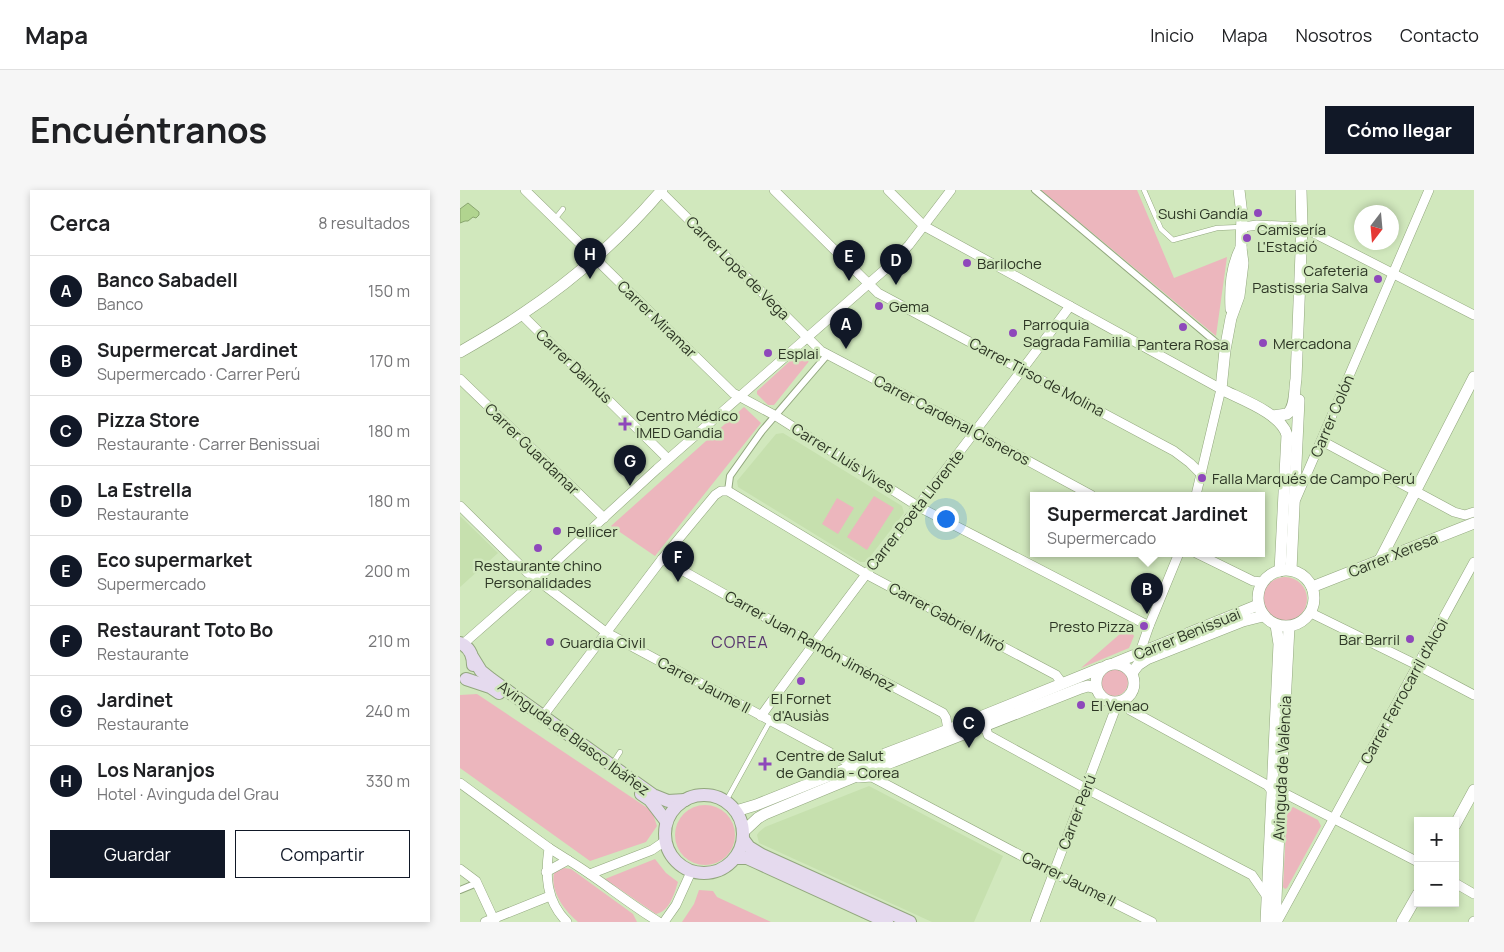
<!DOCTYPE html>
<html lang="es">
<meta charset="utf-8">
<style>
body{margin:0;font-family:Manrope,sans-serif;background:#f6f6f6;color:#202124}
.controls{position:absolute;right:15px;bottom:15px;display:grid;overflow:hidden;border-radius:0px;box-shadow:0 2px 8px #0003}
.controls button{width:45px;height:45px;display:grid;place-items:center;padding:0;border:0;border-bottom:1px solid #e0e0e0;background:#fff;color:#202124;font:25px sans-serif}
.compass{position:absolute;left:894px;top:15px;width:45px;height:45px;border-radius:50%;background:#fff;box-shadow:0 2px 8px #0003;rotate:196deg}
.you{position:absolute;left:485px;top:328px;width:18px;height:18px;margin:-12px;border:4px solid #fff;border-radius:50%;background:#1a73e8;box-shadow:0 0 0 8px #1a73e833}
.badge{display:grid;place-items:center;width:32px;height:32px;border-radius:50%;background:#111827;color:#fff;font-size:16px;font-weight:700}
.pin{position:absolute;translate:-50% -41px;filter:drop-shadow(0 1px 2px #0008)}
.pin::after{content:'';position:absolute;top:26px;width:18px;height:15px;background:inherit;clip-path:polygon(0 0,100% 0,50% 100%)}
.popup{position:absolute;left:570px;top:302px;width:235px;height:65px;box-sizing:border-box;display:grid;place-content:center;border-radius:0px;background:#fff;filter:drop-shadow(0 1px 4px #0005);font-size:16px;white-space:nowrap;color:#757577}
.popup b{font-size:19px;color:#202124}
.popup::after{content:'';position:absolute;left:50%;top:100%;margin-left:-10px;border:10px solid transparent;border-top-color:#fff}
.list{margin:0;padding:0;list-style:none}
h2{display:flex;justify-content:space-between;align-items:center;height:65px;margin:0;padding:0 20px;font-size:21px}
h2 small{font-size:16px;font-weight:400;color:#757577}
.list li{display:grid;grid-template-columns:32px 1fr auto;gap:15px;align-items:center;box-sizing:border-box;height:70px;padding:0 20px;border-top:1px solid #e0e0e0}
.list b{display:block;font-size:19px;white-space:nowrap}
.list p{margin:0;font-size:16px;white-space:nowrap;color:#757577}
.list em{font-size:16px;font-style:normal;color:#757577}
.actions{display:flex;gap:10px;padding:15px 20px}
.actions a{flex:1;padding:11px 0;border:1px solid #111827;border-radius:0px;text-align:center;font-size:18px;color:#111827}
.actions .main{background:#111827;color:#fff}
.map{position:relative;flex:none;width:1014px;height:732px;overflow:hidden;border-radius:0px}
header{display:flex;align-items:center;gap:30px;box-sizing:border-box;height:70px;padding:0 25px;background:#fff;border-bottom:1px solid #e0e0e0}
header strong{font-size:24px}
nav{display:flex;gap:28px;margin-inline-start:auto;font-size:18px}
.intro{display:flex;align-items:center;justify-content:space-between;box-sizing:border-box;height:120px;padding:0 30px}
h1{margin:0;font-size:35px}
.button{padding:12px 22px;border-radius:0px;background:#111827;color:#fff;font-size:18px;font-weight:700}
main{display:flex;gap:30px;padding:0 30px}
aside{flex:1;background:#fff;border-radius:0px;box-shadow:0 2px 8px #0003}
.map>svg:first-child{display:block}
.built{fill:#c6e0ae}
.green{fill:#ecb6bd}
.water{fill:#b1d48f;stroke:#89a56f}
.lines{fill:none;stroke-linecap:round;stroke-linejoin:round}
.service-casing{stroke:#92a77e;stroke-width:5.5}
.pedestrian-casing{stroke:#92a77e;stroke-width:8}
.minor-casing{stroke:#92a77e;stroke-width:10}
.tertiary-casing{stroke:#92a77e;stroke-width:12}
.secondary-casing{stroke:#92a77e;stroke-width:14}
.service{stroke:#fff;stroke-width:4.5}
.pedestrian{stroke:#fff;stroke-width:6}
.minor{stroke:#fff;stroke-width:9}
.tertiary{stroke:#fff;stroke-width:11}
.secondary{stroke:#e5daee;stroke-width:12}
.poi-dot{fill:#8e48bb;stroke:#d1e8bd;stroke-width:2}
.labels{text-anchor:middle;dominant-baseline:central;stroke-width:5;stroke-linejoin:round;paint-order:stroke}
.poi-label{font-size:15px;fill:#2d3625;stroke:#d1e8bd;text-anchor:start}
.street-label{font-size:15px;fill:#2d3625;stroke:#d1e8bd}
.neighbourhood-label{font-size:16px;letter-spacing:1px;fill:#56346d;stroke:#d1e8bd}
</style>
<header>
<strong>Mapa</strong>
<nav><a>Inicio</a><a>Mapa</a><a>Nosotros</a><a>Contacto</a></nav>
</header>
<div class="intro"><h1>Encuéntranos</h1><a class="button">Cómo llegar</a></div>
<main>
<aside>
<h2>Cerca<small>8 resultados</small></h2>
<ul class="list">
<li><span class="badge">A</span><div><b>Banco Sabadell</b><p>Banco</p></div><em>150 m</em></li>
<li><span class="badge">B</span><div><b>Supermercat Jardinet</b><p>Supermercado · Carrer Perú</p></div><em>170 m</em></li>
<li><span class="badge">C</span><div><b>Pizza Store</b><p>Restaurante · Carrer Benissuai</p></div><em>180 m</em></li>
<li><span class="badge">D</span><div><b>La Estrella</b><p>Restaurante</p></div><em>180 m</em></li>
<li><span class="badge">E</span><div><b>Eco supermarket</b><p>Supermercado</p></div><em>200 m</em></li>
<li><span class="badge">F</span><div><b>Restaurant Toto Bo</b><p>Restaurante</p></div><em>210 m</em></li>
<li><span class="badge">G</span><div><b>Jardinet</b><p>Restaurante</p></div><em>240 m</em></li>
<li><span class="badge">H</span><div><b>Los Naranjos</b><p>Hotel · Avinguda del Grau</p></div><em>330 m</em></li>
</ul>
<div class="actions"><a class="main">Guardar</a><a>Compartir</a></div>
</aside>
<div class="map">
<svg width="1014" height="732" viewBox="0 0 1014 732">
<rect width="100%" height="100%" fill="#d1e8bd"/>
<g class="built">
<path d="M 323,243 L 442,316 L 444,323 L 406,372 L 400,372 L 278,297 L 277,291 L 316,244 Z"/>
<path d="M 0,326 L 38,363 L 0,397 Z"/>
<path d="M 409,596 L 543,666 L 514,732 L 472,732 L 299,653 L 297,645 L 299,642 L 305,637 Z"/>
</g>
<g class="green">
<path d="M 581,0 L 677,0 L 714,88 L 767,67 L 756,146 Z"/>
<path d="M 341,161 L 349,164 L 350,170 L 314,215 L 308,215 L 297,204 L 297,201 Z"/>
<path d="M 284,217 L 301,233 L 195,366 L 151,336 Z"/>
<path d="M 414,306 L 434,318 L 407,360 L 387,347 Z"/>
<path d="M 377,308 L 394,318 L 378,344 L 362,334 Z"/>
<circle cx="825" cy="409" r="22"/>
<path d="M 669,436 L 674,446 L 669,458 L 621,478 Z"/>
<circle cx="654" cy="492" r="14"/>
<path d="M 17,504 L 192,621 L 197,636 L 186,652 L 130,671 L 0,578 L 0,505 Z"/>
<circle cx="245" cy="645" r="30"/>
<path d="M 833,617 L 858,630 L 861,636 L 827,698 L 825,699 L 823,697 L 827,621 Z"/>
<path d="M 195,669 L 206,683 L 218,692 C 214,704 210,721 196,724 L 145,689 Z"/>
<path d="M 104,678 L 111,679 L 173,724 L 177,732 L 118,732 C 105,721 90,702 94,683 Z"/>
<path d="M 239,700 L 253,701 L 257,707 L 311,732 L 222,732 L 234,714 Z"/>
</g>
<path class="water" d="M 8,13 L 19,22 L 19,25 L 16,28 L 13,27 L 8,31 L 5,31 L 0,33 L 0,19 Z"/>
<g class="lines">
<defs>
<g id="service">
<path d="M 684,0 L 701,39 L 713,50 L 757,38 L 781,37"/>
<path d="M 95,29 L 103,19"/>
<path d="M 153,573 L 160,562"/>
<path d="M 266,611 L 310,531"/>
</g>
<g id="pedestrian">
<path d="M 575,0 L 765,160"/>
<path d="M 268,301 L 270,286 L 302,241 L 368,164"/>
<path d="M 0,700 L 17,693"/>
</g>
<g id="minor">
<path d="M 65,0 L 273,203 L 316,226 L 459,317 L 689,436"/>
<path d="M 314,0 L 418,103 L 714,261 L 730,273 L 742,285"/>
<path d="M 428,0 L 464,36 L 761,199 L 736,305"/>
<path d="M 201,2 L 361,161 L 515,242 L 631,305"/>
<path d="M 783,37 L 797,35 L 842,37 L 1014,125"/>
<path d="M 62,125 L 208,269"/>
<path d="M 0,189 L 144,328"/>
<path d="M 862,251 L 994,322 L 1005,325 L 1014,322"/>
<path d="M 836,309 L 969,0"/>
<path d="M 0,316 L 68,383 L 147,443 L 382,569 L 386,572 L 389,578"/>
<path d="M 736,363 L 793,391 L 802,392"/>
<path d="M 202,369 L 353,454 L 483,523 L 486,528 L 488,540"/>
<path d="M 851,423 L 959,476 L 1014,505"/>
<path d="M 3,454 L 76,390 L 197,279 L 430,75 L 449,55 L 491,0"/>
<path d="M 680,462 L 689,436 L 719,363"/>
<path d="M 662,511 L 670,520 L 807,595 L 813,602"/>
<path d="M 83,526 L 202,369 L 255,305 L 261,301 L 268,301 L 406,384 L 596,485 L 602,493"/>
<path d="M 301,526 C 401,387 508,253 610,116"/>
<path d="M 525,535 L 528,545 L 625,598 L 792,685 L 808,708"/>
<path d="M 398,588 L 412,587 L 594,683 L 692,732"/>
<path d="M 0,593 L 89,658 C 85,686 86,711 107,732"/>
<path d="M 820,601 L 958,672"/>
<path d="M 89,658 L 108,670"/>
<path d="M 0,679 L 16,691 L 35,732"/>
<path d="M 86,682 L 108,670 C 140,689 167,713 199,732"/>
<path d="M 130,684 L 192,660 L 205,651"/>
<path d="M 995,693 L 1014,704"/>
<path d="M 25,732 L 90,706"/>
<path d="M 204,732 L 216,715 L 231,682"/>
<path d="M 575,732 L 658,512"/>
<path d="M 817,732 L 1014,372"/>
<path d="M 1013,732 L 1014,731"/>
</g>
<g id="tertiary">
<path d="M 779,0 L 782,25 L 781,58 L 783,73 L 779,106 L 771,128 L 765,160 L 761,199 C 780,209 821,223 827,245 L 820,381"/>
<path d="M 771,119 C 770,98 771,77 781,58"/>
<path d="M 0,162 C 21,150 42,138 62,124 C 115,89 161,48 202,0"/>
<path d="M 813,226 L 827,224 C 836,217 834,200 836,189 L 842,37 L 841,0"/>
<path d="M 920,370 L 1014,187"/>
<circle cx="826" cy="408" r="28"/>
<path d="M 831,380 L 839,210"/>
<path d="M 852,397 L 1014,333"/>
<path d="M 655,473 L 798,415"/>
<circle cx="655" cy="493" r="19"/>
<path d="M 672,483 L 678,475 L 687,469 L 783,431 L 803,426"/>
<path d="M 822,573 L 829,437"/>
<path d="M 276,621 L 296,615 L 396,575 L 488,540 L 641,478"/>
<path d="M 995,635 L 1014,600"/>
<path d="M 283,642 L 298,628 L 305,624 L 399,585 L 621,498 L 628,496 L 636,498"/>
<path d="M 806,732 L 819,454 L 816,435"/>
<path d="M 815,732 L 819,641"/>
<path d="M 942,732 L 958,704"/>
</g>
<g id="secondary">
<path d="M 0,453 C 9,457 13,465 13,475"/>
<path d="M 13,468 L 21,481 L 31,489 L 193,605 L 208,611 L 225,610"/>
<path d="M 6,489 L 30,497 L 39,503"/>
<path d="M 181,604 L 190,610 L 206,631"/>
<circle cx="244" cy="644" r="39"/>
<path d="M 283,649 L 289,657 L 302,665 L 450,732"/>
<path d="M 276,668 L 287,668 L 298,673 L 427,732"/>
</g>
</defs>
<use href="#service" class="service-casing"/>
<use href="#pedestrian" class="pedestrian-casing"/>
<use href="#minor" class="minor-casing"/>
<use href="#tertiary" class="tertiary-casing"/>
<use href="#secondary" class="secondary-casing"/>
<use href="#service" class="service"/>
<use href="#pedestrian" class="pedestrian"/>
<use href="#minor" class="minor"/>
<use href="#tertiary" class="tertiary"/>
<use href="#secondary" class="secondary"/>
</g>
<g class="poi-dot">
<circle cx="798" cy="23" r="5"/>
<circle cx="787" cy="48" r="5"/>
<circle cx="507" cy="73" r="5"/>
<circle cx="918" cy="89" r="5"/>
<circle cx="419" cy="116" r="5"/>
<circle cx="723" cy="137" r="5"/>
<circle cx="553" cy="143" r="5"/>
<circle cx="803" cy="153" r="5"/>
<circle cx="308" cy="163" r="5"/>
<path d="M162.5 226.5h5v5h5v5h-5v5h-5v-5h-5v-5h5z"/>
<circle cx="742" cy="288" r="5"/>
<circle cx="97" cy="341" r="5"/>
<circle cx="78" cy="358" r="5"/>
<circle cx="684" cy="436" r="5"/>
<circle cx="950" cy="449" r="5"/>
<circle cx="90" cy="452" r="5"/>
<circle cx="341" cy="491" r="5"/>
<circle cx="621" cy="515" r="5"/>
<path d="M302.5 566.5h5v5h5v5h-5v5h-5v-5h-5v-5h5z"/>
</g>
<g class="labels">
<g class="poi-label">
<text x="788" y="23" text-anchor="end">Sushi Gandía</text>
<text x="797" y="39">Camisería<tspan x="797" dy="17">L'Estació</tspan></text>
<text x="517" y="73">Bariloche</text>
<text x="908" y="80" text-anchor="end">Cafeteria<tspan x="908" dy="17">Pastisseria Salva</tspan></text>
<text x="429" y="116">Gema</text>
<text x="563" y="134">Parroquia<tspan x="563" dy="17">Sagrada Familia</tspan></text>
<text x="813" y="153">Mercadona</text>
<text x="723" y="154" text-anchor="middle">Pantera Rosa</text>
<text x="318" y="163">Esplai</text>
<text x="176" y="225">Centro Médico<tspan x="176" dy="17">IMED Gandia</tspan></text>
<text x="752" y="288">Falla Marqués de Campo Perú</text>
<text x="107" y="341">Pellicer</text>
<text x="78" y="375" text-anchor="middle">Restaurante chino<tspan x="78" dy="17">Personalidades</tspan></text>
<text x="674" y="436" text-anchor="end">Presto Pizza</text>
<text x="940" y="449" text-anchor="end">Bar Barril</text>
<text x="100" y="452">Guardia Civil</text>
<text x="341" y="508" text-anchor="middle">El Fornet<tspan x="341" dy="17">d'Ausiàs</tspan></text>
<text x="631" y="515">El Venao</text>
<text x="316" y="565">Centre de Salut<tspan x="316" dy="17">de Gandia - Corea</tspan></text>
</g>
<g class="street-label">
<text transform="translate(278 78) rotate(45)">Carrer Lope de Vega</text>
<text transform="translate(197 129) rotate(44)">Carrer Miramar</text>
<text transform="translate(114 176) rotate(44)">Carrer Daimús</text>
<text transform="translate(577 187) rotate(28)">Carrer Tirso de Molina</text>
<text transform="translate(872 226) rotate(-67)">Carrer Colón</text>
<text transform="translate(492 230) rotate(28)">Carrer Cardenal Cisneros</text>
<text transform="translate(72 259) rotate(44)">Carrer Guardamar</text>
<text transform="translate(383 268) rotate(32)">Carrer Lluís Vives</text>
<text transform="translate(455 320) rotate(-52)">Carrer Poeta Llorente</text>
<text transform="translate(933 365) rotate(-22)">Carrer Xeresa</text>
<text transform="translate(487 427) rotate(28)">Carrer Gabriel Miró</text>
<text transform="translate(727 444) rotate(-22)">Carrer Benissuai</text>
<text transform="translate(350 451) rotate(29)">Carrer Juan Ramón Jiménez</text>
<text transform="translate(244 495) rotate(28)">Carrer Jaume II</text>
<text transform="translate(944 501) rotate(-61)">Carrer Ferrocarril d'Alcoi</text>
<text transform="translate(114 548) rotate(36)">Avinguda de Blasco Ibáñez</text>
<text transform="translate(822 578) rotate(-87)">Avinguda de València</text>
<text transform="translate(617 622) rotate(-69)">Carrer Perú</text>
<text transform="translate(609 689) rotate(27)">Carrer Jaume II</text>
</g>
<g class="neighbourhood-label">
<text x="280" y="452">COREA</text>
</g>
</g>
</svg>
<div class="controls">
<button>+</button>
<button>−</button>
</div>
<svg class="compass" viewBox="-18 -18 36 36"><path d="M0-13l5 13h-10z" fill="#e53935"/><path d="M0 13l5-13h-10z" fill="#757577"/></svg>
<div class="you"></div>
<div class="pin badge" style="left:386px;top:159px">A</div>
<div class="pin badge" style="left:687px;top:424px">B</div>
<div class="popup"><b>Supermercat Jardinet</b>Supermercado</div>
<div class="pin badge" style="left:509px;top:558px">C</div>
<div class="pin badge" style="left:436px;top:95px">D</div>
<div class="pin badge" style="left:389px;top:91px">E</div>
<div class="pin badge" style="left:218px;top:392px">F</div>
<div class="pin badge" style="left:170px;top:296px">G</div>
<div class="pin badge" style="left:130px;top:89px">H</div>
</div>
</main>
